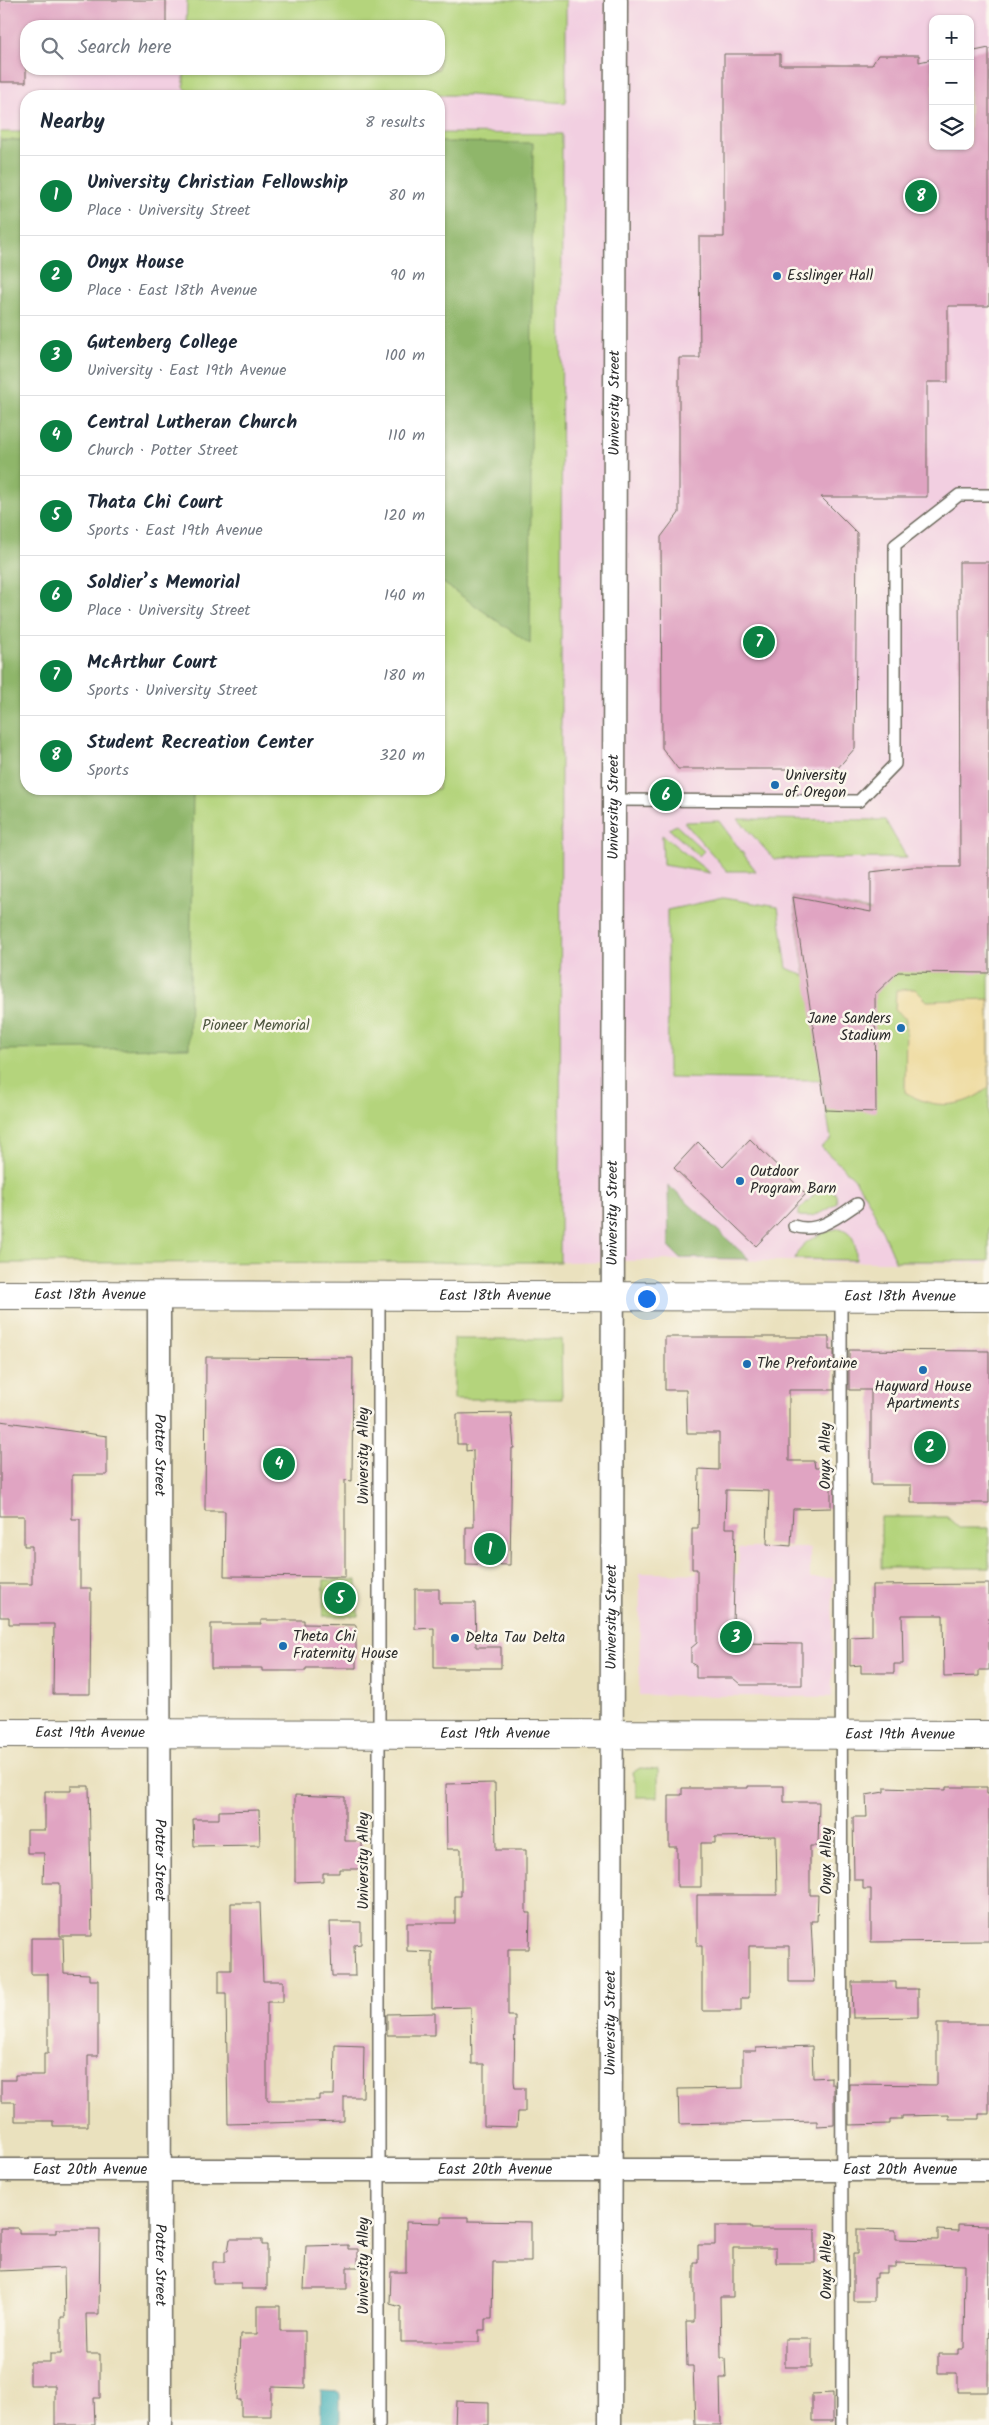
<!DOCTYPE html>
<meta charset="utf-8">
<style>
body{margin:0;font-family:Kalam,sans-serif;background:#f6f6f7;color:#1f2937}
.controls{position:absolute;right:15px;top:15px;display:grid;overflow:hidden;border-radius:10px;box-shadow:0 1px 4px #0004}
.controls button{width:45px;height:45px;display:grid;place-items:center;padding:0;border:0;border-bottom:1px solid #e0e1e3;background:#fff;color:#1f2937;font:25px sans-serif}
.you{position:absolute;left:646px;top:1298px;width:18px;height:18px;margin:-12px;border:4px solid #fff;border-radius:50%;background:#1a73e8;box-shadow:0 0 0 8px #1a73e833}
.badge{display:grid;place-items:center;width:32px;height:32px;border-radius:50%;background:#0b8043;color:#fff;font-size:16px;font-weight:700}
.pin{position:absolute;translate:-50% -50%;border:2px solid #fff;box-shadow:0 1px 5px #0006}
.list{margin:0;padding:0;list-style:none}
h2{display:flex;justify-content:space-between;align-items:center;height:65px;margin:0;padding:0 20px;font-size:21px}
h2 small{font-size:16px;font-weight:400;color:#747a83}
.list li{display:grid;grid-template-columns:32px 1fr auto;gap:15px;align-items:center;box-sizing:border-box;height:80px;padding:0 20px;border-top:1px solid #e0e1e3}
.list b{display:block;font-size:19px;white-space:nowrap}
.list p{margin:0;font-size:16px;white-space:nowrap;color:#747a83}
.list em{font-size:16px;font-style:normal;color:#747a83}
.icon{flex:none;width:28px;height:28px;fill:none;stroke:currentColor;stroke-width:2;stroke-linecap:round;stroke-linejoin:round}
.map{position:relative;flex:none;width:989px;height:2425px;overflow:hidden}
.search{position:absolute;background:#fff;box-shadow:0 1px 4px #0004;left:20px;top:20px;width:425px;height:55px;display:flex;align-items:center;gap:12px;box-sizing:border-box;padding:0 18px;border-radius:20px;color:#747a83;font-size:19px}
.panel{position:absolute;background:#fff;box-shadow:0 1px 4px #0004;left:20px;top:90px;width:425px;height:705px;border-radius:20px}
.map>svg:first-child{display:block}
.built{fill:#f2cfe1;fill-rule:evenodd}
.green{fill:#b4d47b;stroke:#708053}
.forest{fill:#8fb66b;stroke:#5d704b}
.sand{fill:#eeda9e;stroke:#8c8264}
.water{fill:#3daeb6;stroke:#346c70}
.building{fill:#e0a4c2}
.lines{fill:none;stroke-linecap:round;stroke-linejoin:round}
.service-casing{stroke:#6e6b5e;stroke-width:14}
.minor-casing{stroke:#6e6b5e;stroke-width:25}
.tertiary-casing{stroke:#6e6b5e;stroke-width:30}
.service{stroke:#fff;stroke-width:11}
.minor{stroke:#fff;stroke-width:22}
.tertiary{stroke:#fff;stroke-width:28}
.poi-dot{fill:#1f6fb2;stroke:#fbf7ec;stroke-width:2}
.labels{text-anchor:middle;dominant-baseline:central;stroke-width:5;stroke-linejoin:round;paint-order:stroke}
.poi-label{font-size:15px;fill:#2b2b2b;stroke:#fbf7ec;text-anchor:start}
.street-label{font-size:15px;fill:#2b2b2b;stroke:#fbf7ec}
.park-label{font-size:15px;fill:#4d553f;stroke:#fbf7ec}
</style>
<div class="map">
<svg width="989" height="2425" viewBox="0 0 989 2425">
<rect width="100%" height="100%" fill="#fbf7ec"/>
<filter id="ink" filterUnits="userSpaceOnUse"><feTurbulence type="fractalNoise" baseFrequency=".02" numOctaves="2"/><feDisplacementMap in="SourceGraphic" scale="10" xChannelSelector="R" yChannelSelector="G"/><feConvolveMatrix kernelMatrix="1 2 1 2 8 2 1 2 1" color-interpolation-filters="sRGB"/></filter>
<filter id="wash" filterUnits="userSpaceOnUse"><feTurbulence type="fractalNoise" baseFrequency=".0096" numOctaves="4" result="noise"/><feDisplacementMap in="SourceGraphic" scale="20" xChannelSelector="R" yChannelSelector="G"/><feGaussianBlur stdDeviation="1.12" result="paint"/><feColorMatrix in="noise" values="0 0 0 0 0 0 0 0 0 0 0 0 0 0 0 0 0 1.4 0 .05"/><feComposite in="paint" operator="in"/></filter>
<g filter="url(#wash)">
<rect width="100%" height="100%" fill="#eae1be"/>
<g class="built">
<path d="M 0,0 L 989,0 L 989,1263 L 680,1260 L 560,1262 L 562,134 L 439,133 L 439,96 L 26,96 L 26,132 L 0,132 ZM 933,19 L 970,19 L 970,146 L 933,146 ZM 26,26 L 439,26 L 439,69 L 26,69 Z"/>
<path d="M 739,1548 L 810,1548 L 810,1578 L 833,1578 L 832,1697 L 639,1695 L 640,1573 L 738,1574 Z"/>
</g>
<g class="green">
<path d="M 187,0 L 566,0 L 566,103 L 470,95 L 193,96 L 184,87 L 184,69 L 439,69 L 439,26 L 186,26 Z"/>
<path d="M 0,132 L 26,132 L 26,789 L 439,789 L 439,133 L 562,134 L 560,1262 L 0,1263 Z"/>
<path d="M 738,819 L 885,820 L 907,858 L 774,859 Z"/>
<path d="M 719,821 L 756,871 L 727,871 L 684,822 Z"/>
<path d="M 676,825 L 704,851 L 699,856 L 669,829 Z"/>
<path d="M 662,835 L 710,873 L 663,865 Z"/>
<path d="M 793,897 L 989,933 L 989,1261 L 895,1261 L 870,1203 L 854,1178 L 821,1147 L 831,1139 L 821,1080 L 668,1078 L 667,910 L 723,898 L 778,907 L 787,968 L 805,976 Z"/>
<path d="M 824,1185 L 836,1194 L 837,1203 C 825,1212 814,1218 799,1216 L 799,1210 Z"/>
<path d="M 840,1228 C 855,1233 856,1245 856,1260 L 795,1259 C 799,1241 823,1232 840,1228 Z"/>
<path d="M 454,1339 L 561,1339 L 562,1399 L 454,1399 Z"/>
<path d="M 881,1517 L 947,1517 L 959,1528 L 989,1528 L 989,1568 L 881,1568 Z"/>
<path d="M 324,1580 L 357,1580 L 358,1616 L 323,1616 Z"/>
<path d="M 640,1768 L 658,1769 L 658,1797 L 636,1797 L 636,1784 L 632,1773 Z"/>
</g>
<g class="forest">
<path d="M 0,140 L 26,140 L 26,789 L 193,789 L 189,1048 L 0,1050 Z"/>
<path d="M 439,142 L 533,143 L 530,644 L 439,580 Z"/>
<path d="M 668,1185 L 749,1259 L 680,1258 L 669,1247 Z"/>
</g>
<path class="sand" d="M 915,989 L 927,1001 L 989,999 L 989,1087 C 964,1109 933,1110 905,1092 L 906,1019 L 895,1011 L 896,990 Z"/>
<path class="water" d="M 321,2391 L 340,2392 L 340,2425 L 321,2425 Z"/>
<g id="blocks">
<g class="building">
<path d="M 0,0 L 166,0 L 166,26 L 26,26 L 26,82 L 0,82 Z"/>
<path d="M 989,48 L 989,306 L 948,306 L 948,382 L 927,382 L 927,497 L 821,497 L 857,533 L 855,748 L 837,769 L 678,769 L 662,748 L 661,537 L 679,513 L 679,358 L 700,358 L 699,237 L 724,237 L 724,54 L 780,54 L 780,65 L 872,65 L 878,55 L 919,55 L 919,62 L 933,59 L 933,146 L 970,146 L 970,52 Z"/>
<path d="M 959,562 L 989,562 L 989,973 L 898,972 L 875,994 L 876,1112 L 826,1110 L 793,897 L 871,912 L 871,872 L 912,867 L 960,867 Z"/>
<path d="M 750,1139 L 806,1194 L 756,1246 L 674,1168 L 698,1142 L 723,1167 Z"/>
<path d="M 665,1337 L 829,1337 L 829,1350 L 834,1350 L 834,1390 L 789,1390 L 789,1461 L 814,1461 L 815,1468 L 822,1468 L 823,1486 L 831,1486 L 831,1508 L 793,1509 L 791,1546 L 767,1544 L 769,1491 L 726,1490 L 725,1528 L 735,1528 L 733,1627 L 740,1627 L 740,1643 L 802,1644 L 802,1685 L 741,1685 L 733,1678 L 696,1678 L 696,1666 L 691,1663 L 691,1648 L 697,1643 L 697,1569 L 692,1569 L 692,1528 L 698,1528 L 699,1469 L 719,1470 L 719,1433 L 687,1433 L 686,1390 L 665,1390 Z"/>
<path d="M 849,1350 L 989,1351 L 989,1503 L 911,1503 L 911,1485 L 871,1485 L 871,1390 L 849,1390 Z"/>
<path d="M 206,1357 L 353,1358 L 352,1481 L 345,1480 L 345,1577 L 224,1576 L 225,1511 L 205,1511 Z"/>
<path d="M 511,1413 L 514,1448 L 512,1448 L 510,1565 L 466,1564 L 466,1527 L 474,1527 L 473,1450 L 466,1451 L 466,1444 L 457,1444 L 457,1414 Z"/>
<path d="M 0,1421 L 107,1436 L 107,1475 L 72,1475 L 72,1519 L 80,1519 L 80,1588 L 91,1588 L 90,1694 L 53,1694 L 54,1624 L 9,1624 L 9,1617 L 0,1617 L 0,1584 L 32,1584 L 32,1546 L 24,1546 L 24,1516 L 0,1516 Z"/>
<path d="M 989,1584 L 989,1670 L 979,1670 L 979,1676 L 944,1677 L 943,1615 L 902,1615 L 903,1664 L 894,1664 L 894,1673 L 861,1673 L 861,1665 L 850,1666 L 850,1637 L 872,1636 L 872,1585 Z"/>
<path d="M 415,1589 L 439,1589 L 439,1603 L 475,1603 L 476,1647 L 501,1647 L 501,1668 L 434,1668 L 434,1628 L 415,1629 Z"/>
<path d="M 261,1620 L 304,1620 L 304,1624 L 356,1625 L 356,1668 L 306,1668 L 306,1671 L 262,1671 L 262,1668 L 211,1668 L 211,1624 L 261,1624 Z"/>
<path d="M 495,1783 L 496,1850 L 526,1850 L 526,1913 L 530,1913 L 529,1949 L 508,1949 L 508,2016 L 515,2016 L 514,2081 L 515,2088 L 525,2088 L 525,2112 L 518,2112 L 517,2127 L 484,2126 L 484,2064 L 472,2064 L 471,2007 L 432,2008 L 432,1952 L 407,1951 L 407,1923 L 455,1923 L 455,1896 L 461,1896 L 461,1849 L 447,1849 L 446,1784 Z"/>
<path d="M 71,1786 L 89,1786 L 92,1936 L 60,1936 L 60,1883 L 43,1883 L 44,1853 L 27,1853 L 27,1830 L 45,1830 L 45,1791 L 71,1791 Z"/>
<path d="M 748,1786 L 784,1786 L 784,1802 L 819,1802 L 818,1846 L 810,1846 L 810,1895 L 818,1895 L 817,1921 L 811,1921 L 814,1982 L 789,1982 L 789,1946 L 749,1946 L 749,1998 L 741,1998 L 741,2011 L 702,2011 L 702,1946 L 697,1946 L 697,1895 L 777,1895 L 776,1836 L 715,1837 L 715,1843 L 701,1843 L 701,1887 L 677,1887 L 677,1847 L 669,1847 L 669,1795 L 682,1795 L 682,1788 L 748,1788 Z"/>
<path d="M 946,1787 L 987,1787 L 987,1794 L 989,1794 L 989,1941 L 871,1942 L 871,1889 L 863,1889 L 863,1880 L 854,1880 L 853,1817 L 867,1817 L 866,1795 L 884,1792 L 884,1788 L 946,1790 Z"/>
<path d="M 295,1795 L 345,1797 L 345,1841 L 360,1841 L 362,1843 L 362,1869 L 339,1869 L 339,1873 L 323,1873 L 323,1881 L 295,1882 Z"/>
<path d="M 259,1810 L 260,1845 L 194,1846 L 193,1819 L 219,1819 L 219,1811 Z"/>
<path d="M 231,1903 L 260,1903 L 263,1981 L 283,1981 L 283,2002 L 267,2002 L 267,2100 L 319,2100 L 319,2095 L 334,2095 L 335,2045 L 364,2046 L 363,2097 L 344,2097 L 344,2121 L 228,2124 L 226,1993 L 219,1993 L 219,1970 L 231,1970 Z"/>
<path d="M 330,1922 L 361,1922 L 361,1944 L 354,1945 L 355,1976 L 332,1976 Z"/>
<path d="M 31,1938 L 63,1938 L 64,1973 L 89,1974 L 89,1980 L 98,1980 L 98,2056 L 88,2056 L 88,2126 L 53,2126 L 53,2121 L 15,2121 L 15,2102 L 1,2102 L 1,2080 L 15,2080 L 15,2075 L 44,2075 L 44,2053 L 48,2053 L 48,1974 L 31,1974 Z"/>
<path d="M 852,1982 L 896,1982 L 896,1989 L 918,1989 L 918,2017 L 853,2018 Z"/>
<path d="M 435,2013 L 435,2035 L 387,2035 L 387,2014 Z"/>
<path d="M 937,2024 L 989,2024 L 989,2114 L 979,2114 L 979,2119 L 949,2119 L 949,2115 L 902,2116 L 902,2119 L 890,2119 L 890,2124 L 849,2125 L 849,2084 L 937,2085 Z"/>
<path d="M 812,2046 L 813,2078 L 831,2077 L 831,2084 L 834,2084 L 834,2125 L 817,2126 L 817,2121 L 679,2124 L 678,2089 L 743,2088 L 743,2051 L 756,2051 L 756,2048 Z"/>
<path d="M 441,2217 L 468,2217 L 468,2221 L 531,2222 L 531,2262 L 493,2262 L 492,2319 L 485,2319 L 485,2330 L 479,2330 L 479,2342 L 401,2342 L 401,2307 L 390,2304 L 391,2272 L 406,2272 L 406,2222 L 441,2223 Z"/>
<path d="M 958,2225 L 989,2226 L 988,2392 L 957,2392 L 957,2373 L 938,2373 L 938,2354 L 958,2354 L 958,2349 L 964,2349 L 965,2265 L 896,2263 L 896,2267 L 887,2267 L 887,2273 L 877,2273 L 877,2278 L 874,2278 L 874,2301 L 853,2301 L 853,2254 L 857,2254 L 857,2229 L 896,2230 L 896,2239 L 938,2240 L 938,2230 L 958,2231 Z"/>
<path d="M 715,2226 L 751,2226 L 751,2229 L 815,2229 L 815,2263 L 776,2263 L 776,2248 L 733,2248 L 733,2297 L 720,2297 L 721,2358 L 725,2358 L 726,2378 L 720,2378 L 721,2425 L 695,2425 L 693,2366 L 687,2366 L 686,2322 L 694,2322 L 694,2262 L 698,2262 L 698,2245 L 715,2245 Z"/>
<path d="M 0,2228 L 19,2228 L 19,2233 L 56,2233 L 56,2229 L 100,2229 L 99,2314 L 86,2314 L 87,2354 L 100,2354 L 100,2398 L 94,2398 L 95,2425 L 55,2425 L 55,2385 L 30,2385 L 30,2362 L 50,2362 L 50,2354 L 61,2354 L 61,2317 L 65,2317 L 64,2268 L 0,2271 Z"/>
<path d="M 230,2239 L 262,2239 L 262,2245 L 267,2245 L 267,2289 L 241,2289 L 241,2283 L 213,2283 L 213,2262 L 225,2262 L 225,2251 L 228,2251 Z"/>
<path d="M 348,2245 L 348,2249 L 358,2249 L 358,2267 L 347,2267 L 347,2289 L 304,2289 L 306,2246 Z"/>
<path d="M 257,2306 L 280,2306 L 280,2331 L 305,2331 L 305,2388 L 271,2387 L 271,2416 L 241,2416 L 241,2400 L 237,2400 L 240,2334 L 257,2334 Z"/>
<rect x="785" y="2339" width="27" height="28"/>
<path d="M 833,2393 L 833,2421 L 812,2421 L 812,2394 Z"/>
<path d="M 456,2401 L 489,2402 L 489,2425 L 455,2425 Z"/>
</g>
</g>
</g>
<g filter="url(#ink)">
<use href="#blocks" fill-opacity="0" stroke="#6e6b5e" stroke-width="1"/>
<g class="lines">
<defs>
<g id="service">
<path d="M 614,800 L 859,801 L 895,764 L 895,545 L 959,495 L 989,495"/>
<path d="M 794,1226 C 817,1234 838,1217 857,1204"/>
<path d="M 841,1296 L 842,2425"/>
<path d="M 379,1297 L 379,2425"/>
</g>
<g id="minor">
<path id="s1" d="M 159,1295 L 160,2425"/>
<path id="s2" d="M 0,2170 L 989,2170"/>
<path id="s3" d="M 610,2425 L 616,0"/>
</g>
<g id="tertiary">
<path id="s4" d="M 0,1295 L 989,1297"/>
<path id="s5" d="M 0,1733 L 989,1735"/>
</g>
</defs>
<use href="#service" class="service-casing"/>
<use href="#minor" class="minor-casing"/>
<use href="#tertiary" class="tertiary-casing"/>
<use href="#service" class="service"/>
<use href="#minor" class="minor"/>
<use href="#tertiary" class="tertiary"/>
</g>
</g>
<g class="poi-dot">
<circle cx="777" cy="276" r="5"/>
<circle cx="775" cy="785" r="5"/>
<circle cx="901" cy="1028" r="5"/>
<circle cx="740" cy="1181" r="5"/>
<circle cx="747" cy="1364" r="5"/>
<circle cx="923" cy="1370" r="5"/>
<circle cx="455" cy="1638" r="5"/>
<circle cx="283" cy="1646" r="5"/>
</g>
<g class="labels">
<g class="poi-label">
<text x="787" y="276">Esslinger Hall</text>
<text x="785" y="776">University<tspan x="785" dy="17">of Oregon</tspan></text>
<text x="891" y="1019" text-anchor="end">Jane Sanders<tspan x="891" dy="17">Stadium</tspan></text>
<text x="750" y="1172">Outdoor<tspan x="750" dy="17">Program Barn</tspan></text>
<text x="757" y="1364">The Prefontaine</text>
<text x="923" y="1387" text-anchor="middle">Hayward House<tspan x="923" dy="17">Apartments</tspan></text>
<text x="293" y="1637">Theta Chi<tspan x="293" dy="17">Fraternity House</tspan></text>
<text x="465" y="1638">Delta Tau Delta</text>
</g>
<g class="street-label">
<text stroke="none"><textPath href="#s3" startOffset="2022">University Street</textPath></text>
<text stroke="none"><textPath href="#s3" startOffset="1618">University Street</textPath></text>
<text stroke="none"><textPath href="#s3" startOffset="1212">University Street</textPath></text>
<text stroke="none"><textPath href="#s4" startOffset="90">East 18th Avenue</textPath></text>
<text stroke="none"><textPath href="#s4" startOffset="495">East 18th Avenue</textPath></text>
<text stroke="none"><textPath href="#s4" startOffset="900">East 18th Avenue</textPath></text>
<text stroke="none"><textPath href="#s1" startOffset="160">Potter Street</textPath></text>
<text transform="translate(364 1456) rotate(-90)">University Alley</text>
<text transform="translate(826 1456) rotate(-90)">Onyx Alley</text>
<text stroke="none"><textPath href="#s3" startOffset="808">University Street</textPath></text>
<text stroke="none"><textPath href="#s5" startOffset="90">East 19th Avenue</textPath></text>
<text stroke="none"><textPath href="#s5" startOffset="495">East 19th Avenue</textPath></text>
<text stroke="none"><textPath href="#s5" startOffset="900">East 19th Avenue</textPath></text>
<text stroke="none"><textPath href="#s1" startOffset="565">Potter Street</textPath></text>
<text transform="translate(364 1861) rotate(-90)">University Alley</text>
<text transform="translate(827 1861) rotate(-90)">Onyx Alley</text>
<text stroke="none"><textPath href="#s3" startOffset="402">University Street</textPath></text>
<text stroke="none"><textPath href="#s2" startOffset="90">East 20th Avenue</textPath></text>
<text stroke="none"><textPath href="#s2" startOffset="495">East 20th Avenue</textPath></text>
<text stroke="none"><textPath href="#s2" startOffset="900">East 20th Avenue</textPath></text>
<text stroke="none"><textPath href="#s1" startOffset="970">Potter Street</textPath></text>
<text transform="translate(364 2266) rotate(-90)">University Alley</text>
<text transform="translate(827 2266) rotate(-90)">Onyx Alley</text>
</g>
<g class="park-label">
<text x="256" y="1026">Pioneer Memorial</text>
</g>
</g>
</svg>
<div class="controls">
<button>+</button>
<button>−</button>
<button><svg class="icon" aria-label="layers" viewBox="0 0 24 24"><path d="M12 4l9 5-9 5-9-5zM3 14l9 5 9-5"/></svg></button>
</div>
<div class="you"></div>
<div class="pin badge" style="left:490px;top:1549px">1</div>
<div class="pin badge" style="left:930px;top:1447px">2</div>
<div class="pin badge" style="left:736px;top:1637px">3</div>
<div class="pin badge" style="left:279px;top:1464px">4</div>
<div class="pin badge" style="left:340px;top:1598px">5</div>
<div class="pin badge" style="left:666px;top:795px">6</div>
<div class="pin badge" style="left:759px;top:642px">7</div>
<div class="pin badge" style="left:921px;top:196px">8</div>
<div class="search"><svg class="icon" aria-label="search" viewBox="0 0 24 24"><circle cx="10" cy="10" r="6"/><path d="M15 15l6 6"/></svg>Search here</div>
<section class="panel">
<h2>Nearby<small>8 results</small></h2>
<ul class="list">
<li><span class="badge">1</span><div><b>University Christian Fellowship</b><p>Place · University Street</p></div><em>80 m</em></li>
<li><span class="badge">2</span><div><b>Onyx House</b><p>Place · East 18th Avenue</p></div><em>90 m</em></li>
<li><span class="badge">3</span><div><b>Gutenberg College</b><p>University · East 19th Avenue</p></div><em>100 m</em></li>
<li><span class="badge">4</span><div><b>Central Lutheran Church</b><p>Church · Potter Street</p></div><em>110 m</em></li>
<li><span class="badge">5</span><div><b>Thata Chi Court</b><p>Sports · East 19th Avenue</p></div><em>120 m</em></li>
<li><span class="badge">6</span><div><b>Soldier’s Memorial</b><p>Place · University Street</p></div><em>140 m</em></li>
<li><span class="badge">7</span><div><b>McArthur Court</b><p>Sports · University Street</p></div><em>180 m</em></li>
<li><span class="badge">8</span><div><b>Student Recreation Center</b><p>Sports</p></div><em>320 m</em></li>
</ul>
</section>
</div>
